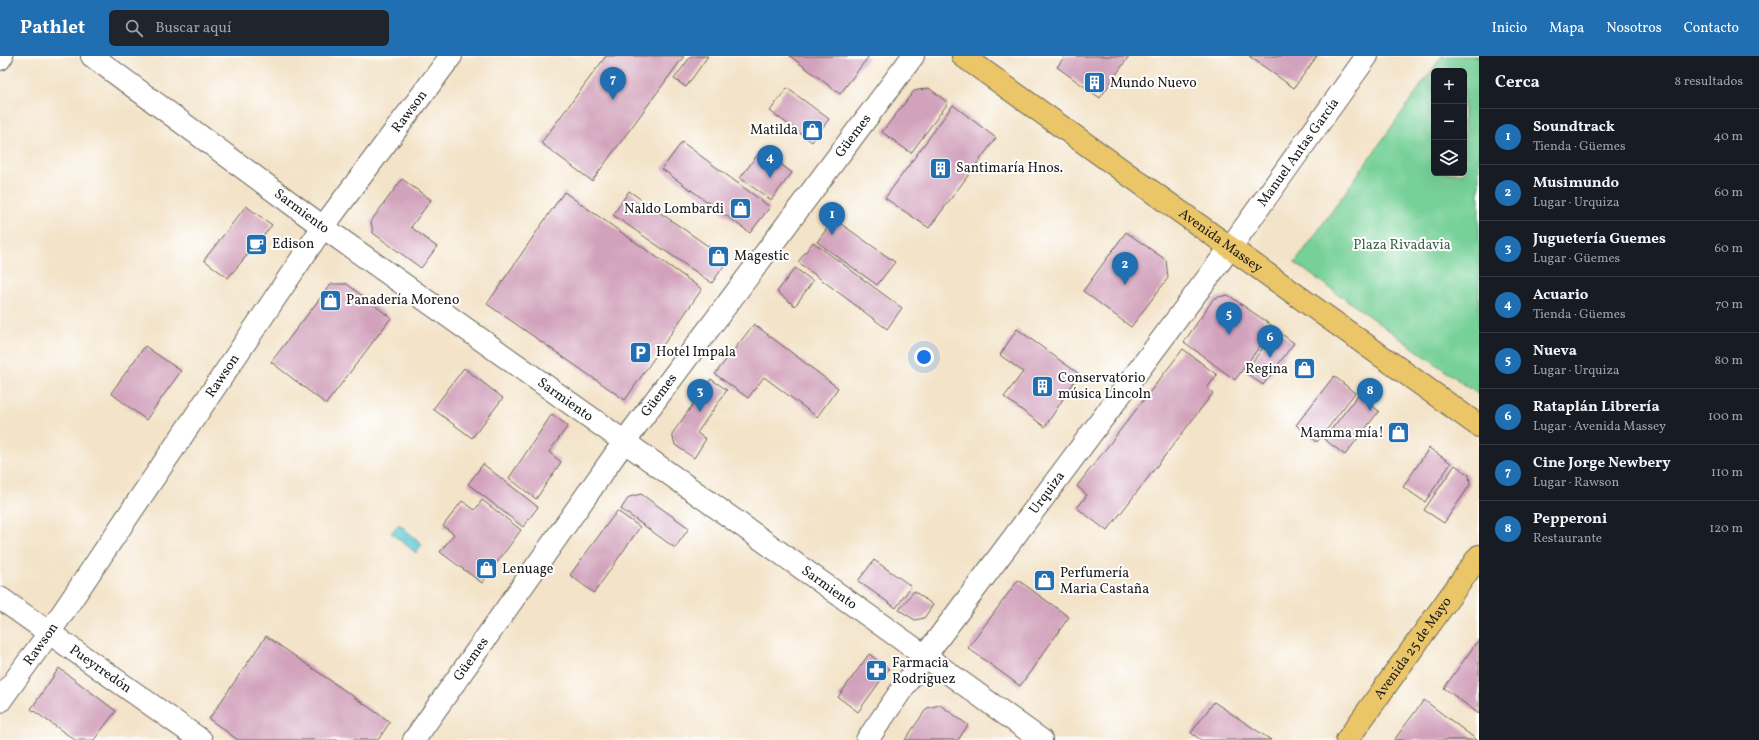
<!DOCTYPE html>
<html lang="es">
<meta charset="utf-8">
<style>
body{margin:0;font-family:Vollkorn,serif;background:#20242c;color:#f1f3f6}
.controls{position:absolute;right:12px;top:12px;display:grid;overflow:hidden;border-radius:6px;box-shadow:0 4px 16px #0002}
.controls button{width:36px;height:36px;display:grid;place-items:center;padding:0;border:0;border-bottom:1px solid #363941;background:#171b24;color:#f1f3f6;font:20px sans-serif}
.you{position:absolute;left:924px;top:301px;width:14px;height:14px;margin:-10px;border:3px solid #fff;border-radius:50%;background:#1a73e8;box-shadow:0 0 0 6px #1a73e833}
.badge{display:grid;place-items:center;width:26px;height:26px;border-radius:50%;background:#1f6fb2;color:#fff;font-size:13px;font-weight:700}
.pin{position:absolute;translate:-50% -33px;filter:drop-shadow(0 1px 2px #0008)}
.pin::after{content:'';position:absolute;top:21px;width:14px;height:12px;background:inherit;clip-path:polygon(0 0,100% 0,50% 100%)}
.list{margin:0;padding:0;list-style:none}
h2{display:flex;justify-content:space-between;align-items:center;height:52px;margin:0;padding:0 16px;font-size:17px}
h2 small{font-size:13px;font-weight:400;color:#9ea1a6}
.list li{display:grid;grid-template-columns:26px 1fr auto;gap:12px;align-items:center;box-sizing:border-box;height:56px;padding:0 16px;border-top:1px solid #363941}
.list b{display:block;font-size:15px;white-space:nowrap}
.list p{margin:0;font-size:13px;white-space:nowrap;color:#9ea1a6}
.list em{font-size:13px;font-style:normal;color:#9ea1a6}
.icon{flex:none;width:22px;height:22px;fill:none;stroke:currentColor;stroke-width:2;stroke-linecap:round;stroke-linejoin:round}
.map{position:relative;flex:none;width:1479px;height:684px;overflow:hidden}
header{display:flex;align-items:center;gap:24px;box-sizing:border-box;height:56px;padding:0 20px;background:#1f6fb2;color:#fff}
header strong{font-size:19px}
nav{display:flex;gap:22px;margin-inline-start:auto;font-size:14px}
.search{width:280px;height:36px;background:#20242c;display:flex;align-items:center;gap:10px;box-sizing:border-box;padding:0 14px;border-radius:6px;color:#9ea1a6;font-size:15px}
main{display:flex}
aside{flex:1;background:#171b24}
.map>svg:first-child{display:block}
.green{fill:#76d097;stroke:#49765a;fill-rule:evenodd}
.water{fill:#5ac7d0;stroke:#3b7276}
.building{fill:#d2a2bc}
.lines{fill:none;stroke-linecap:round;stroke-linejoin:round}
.minor-casing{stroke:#676258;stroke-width:24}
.major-casing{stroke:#676258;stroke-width:24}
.minor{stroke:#fff;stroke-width:22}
.major{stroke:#ebc669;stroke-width:22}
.labels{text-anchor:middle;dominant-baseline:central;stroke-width:4;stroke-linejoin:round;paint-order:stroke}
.poi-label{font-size:14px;fill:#1c1c1c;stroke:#fff;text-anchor:start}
.street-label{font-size:14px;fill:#1c1c1c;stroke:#fff}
.park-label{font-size:14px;fill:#40644d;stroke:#fff}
</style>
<header>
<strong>Pathlet</strong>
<div class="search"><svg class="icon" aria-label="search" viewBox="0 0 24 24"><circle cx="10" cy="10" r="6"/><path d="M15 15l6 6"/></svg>Buscar aquí</div>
<nav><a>Inicio</a><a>Mapa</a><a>Nosotros</a><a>Contacto</a></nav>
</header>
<main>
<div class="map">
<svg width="1479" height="684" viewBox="0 0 1479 684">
<rect width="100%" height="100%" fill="#fff"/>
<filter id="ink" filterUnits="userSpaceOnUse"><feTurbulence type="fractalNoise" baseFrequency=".025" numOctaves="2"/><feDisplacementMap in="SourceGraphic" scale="8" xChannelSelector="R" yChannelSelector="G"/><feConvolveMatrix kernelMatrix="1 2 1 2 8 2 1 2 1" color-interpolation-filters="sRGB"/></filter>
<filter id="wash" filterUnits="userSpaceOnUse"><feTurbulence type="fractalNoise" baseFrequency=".012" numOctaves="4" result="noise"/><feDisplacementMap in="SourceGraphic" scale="16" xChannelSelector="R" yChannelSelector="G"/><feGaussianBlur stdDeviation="0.9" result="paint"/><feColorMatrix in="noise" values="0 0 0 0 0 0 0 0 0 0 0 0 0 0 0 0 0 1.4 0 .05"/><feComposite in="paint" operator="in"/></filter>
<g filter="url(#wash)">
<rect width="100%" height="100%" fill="#f3e3c8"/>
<path class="green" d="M 1442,0 L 1479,0 L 1479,339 L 1295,207 ZM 1434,15 L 1464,15 L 1464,117 L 1434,117 Z"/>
<path class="water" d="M 399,468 L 422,488 L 416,497 L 391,477 Z"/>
<g id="blocks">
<g class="building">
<path d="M 606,0 L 684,0 L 592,125 L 541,87 Z"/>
<path d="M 691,0 L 708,0 L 686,31 L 674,23 Z"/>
<path d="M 790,0 L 869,0 L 840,38 Z"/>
<path d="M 1065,0 L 1129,0 L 1100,42 L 1057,11 Z"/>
<path d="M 1249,0 L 1317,0 L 1294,32 Z"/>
<path d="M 787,32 L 829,63 L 812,86 L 770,55 Z"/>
<path d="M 929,32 L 948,47 L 911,97 L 882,76 L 914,35 Z"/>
<path d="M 953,49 L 996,82 L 929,172 L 885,142 Z"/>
<path d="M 682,86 L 770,151 L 750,177 L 662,113 Z"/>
<path d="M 762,93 L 792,117 L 771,144 L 740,122 Z"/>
<path d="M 402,123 L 431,144 L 411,171 L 437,191 L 421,212 L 373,177 L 371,165 Z"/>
<path d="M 629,135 L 728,204 L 712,227 L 613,159 Z"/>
<path d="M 564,136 L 702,233 L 625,344 L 487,248 Z"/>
<path d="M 246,150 L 272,169 L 228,222 L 204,204 Z"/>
<path d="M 834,163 L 895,206 L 877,229 L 817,186 Z"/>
<path d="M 1126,176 L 1166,204 L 1168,222 L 1131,271 L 1083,235 Z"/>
<path d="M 813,186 L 902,252 L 887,273 L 798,206 Z"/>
<path d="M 795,212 L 813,225 L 795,250 L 777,236 Z"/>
<path d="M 331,228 L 347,228 L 391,262 L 326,348 L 271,306 Z"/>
<path d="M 1228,239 L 1274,271 L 1235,324 L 1184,286 L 1214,242 Z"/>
<path d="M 754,268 L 838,332 L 817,361 L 764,321 L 748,342 L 715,318 Z"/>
<path d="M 1017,273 L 1079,318 L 1045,371 L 1004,341 L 1023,316 L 1000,299 Z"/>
<path d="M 1276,274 L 1294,287 L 1263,329 L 1245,316 Z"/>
<path d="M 145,290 L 181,315 L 146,364 L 111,337 Z"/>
<path d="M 1183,293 L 1217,319 L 1207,332 L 1213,337 L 1107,475 L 1077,452 L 1087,439 L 1077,430 Z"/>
<path d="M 464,312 L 503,342 L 472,382 L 433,353 Z"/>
<path d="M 1334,320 L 1355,337 L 1317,386 L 1296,369 Z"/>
<path d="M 711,323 L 727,334 L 697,377 L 706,383 L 694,402 L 675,389 L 672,378 Z"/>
<path d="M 1358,339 L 1379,355 L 1345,399 L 1324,383 Z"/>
<path d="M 552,358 L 568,370 L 549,396 L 561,406 L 536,443 L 509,422 Z"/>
<path d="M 1429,392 L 1451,407 L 1425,446 L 1403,431 Z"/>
<path d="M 483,408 L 538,451 L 523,471 L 468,428 Z"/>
<path d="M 1455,409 L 1469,419 L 1470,429 L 1444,467 L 1424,454 Z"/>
<path d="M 641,438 L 689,472 L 675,492 L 621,453 L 629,441 Z"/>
<path d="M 482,444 L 521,474 L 482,527 L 440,496 L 454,478 L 443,470 L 462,445 L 475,454 Z"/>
<path d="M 617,455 L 640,471 L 594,537 L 570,519 Z"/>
<path d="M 874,504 L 911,530 L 896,552 L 858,525 Z"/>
<path d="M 1018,524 L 1069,561 L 1020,630 L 968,592 Z"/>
<path d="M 914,535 L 933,549 L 924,562 L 915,564 L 899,554 Z"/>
<path d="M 266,580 L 390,666 L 378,684 L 238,684 L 209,663 Z"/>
<path d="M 1479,583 L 1479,658 L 1444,632 Z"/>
<path d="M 869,598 L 889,613 L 858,656 L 838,641 Z"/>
<path d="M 59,612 L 116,655 L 94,684 L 75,684 L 31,653 Z"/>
<path d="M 1424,644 L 1477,684 L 1394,684 Z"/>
<path d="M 1214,646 L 1271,684 L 1201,684 L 1191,677 Z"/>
<path d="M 940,649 L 968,669 L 958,684 L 905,684 L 927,652 Z"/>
</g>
</g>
</g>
<g filter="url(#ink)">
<use href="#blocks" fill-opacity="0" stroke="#676258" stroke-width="1"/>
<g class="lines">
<defs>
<g id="minor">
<path id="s1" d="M 92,0 L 323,171 L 925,600 L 1041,684"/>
<path d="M 0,3 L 2,0"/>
<path id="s2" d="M 0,542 L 201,684"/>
<path id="s3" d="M 0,645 L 49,577 L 323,171 L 451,0"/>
<path id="s4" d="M 414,684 L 624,386 L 913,0"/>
<path id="s5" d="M 867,684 L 925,600 L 1230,192 L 1367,0"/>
</g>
<g id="major">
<path id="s6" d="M 963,0 L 1479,370"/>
<path id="s7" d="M 1347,684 L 1479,500"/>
</g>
</defs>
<use href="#minor" class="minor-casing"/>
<use href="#major" class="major-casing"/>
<use href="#minor" class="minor"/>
<use href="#major" class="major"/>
</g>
</g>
<defs>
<symbol id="building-square" viewBox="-11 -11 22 22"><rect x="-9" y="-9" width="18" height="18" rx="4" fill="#1f6fb2" stroke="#fff"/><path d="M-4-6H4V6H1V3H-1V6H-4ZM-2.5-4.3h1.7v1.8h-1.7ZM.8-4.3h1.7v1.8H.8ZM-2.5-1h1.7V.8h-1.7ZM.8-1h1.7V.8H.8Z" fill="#fff"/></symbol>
<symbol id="shop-square" viewBox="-11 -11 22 22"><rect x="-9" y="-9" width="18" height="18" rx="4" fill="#1f6fb2" stroke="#fff"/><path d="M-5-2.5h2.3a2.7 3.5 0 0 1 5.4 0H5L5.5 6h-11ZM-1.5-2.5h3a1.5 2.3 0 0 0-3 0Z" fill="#fff"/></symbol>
<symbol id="cafe-square" viewBox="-11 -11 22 22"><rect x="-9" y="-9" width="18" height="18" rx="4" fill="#1f6fb2" stroke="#fff"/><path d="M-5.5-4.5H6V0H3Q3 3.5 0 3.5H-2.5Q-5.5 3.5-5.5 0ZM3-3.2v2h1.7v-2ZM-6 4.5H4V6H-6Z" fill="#fff"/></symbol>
<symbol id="parking-square" viewBox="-11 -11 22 22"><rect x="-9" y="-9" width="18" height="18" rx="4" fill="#1f6fb2" stroke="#fff"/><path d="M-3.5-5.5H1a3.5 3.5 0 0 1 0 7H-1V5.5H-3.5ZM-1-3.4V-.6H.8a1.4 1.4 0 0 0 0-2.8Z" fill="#fff"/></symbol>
<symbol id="pharmacy-square" viewBox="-11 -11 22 22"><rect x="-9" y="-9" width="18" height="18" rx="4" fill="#1f6fb2" stroke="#fff"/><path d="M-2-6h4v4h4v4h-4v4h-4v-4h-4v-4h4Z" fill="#fff"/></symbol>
</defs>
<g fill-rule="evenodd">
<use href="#building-square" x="1082" y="14" width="25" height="25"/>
<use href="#shop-square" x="800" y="62" width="25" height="25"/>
<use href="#building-square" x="928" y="100" width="25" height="25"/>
<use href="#shop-square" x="728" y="140" width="25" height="25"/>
<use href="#cafe-square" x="244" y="176" width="25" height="25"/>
<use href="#shop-square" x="706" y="188" width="25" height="25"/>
<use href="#shop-square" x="318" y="232" width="25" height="25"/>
<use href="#parking-square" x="628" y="284" width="25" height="25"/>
<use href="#shop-square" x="1292" y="300" width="25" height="25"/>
<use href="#building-square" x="1030" y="318" width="25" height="25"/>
<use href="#shop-square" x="1386" y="364" width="25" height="25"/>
<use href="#shop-square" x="474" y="500" width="25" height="25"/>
<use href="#shop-square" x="1032" y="512" width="25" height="25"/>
<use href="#pharmacy-square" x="864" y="602" width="25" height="25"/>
</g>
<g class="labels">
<g class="poi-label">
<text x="1110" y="27">Mundo Nuevo</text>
<text x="798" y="74" text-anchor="end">Matilda</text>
<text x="956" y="112">Santimaría Hnos.</text>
<text x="724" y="153" text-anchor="end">Naldo Lombardi</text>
<text x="272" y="188">Edison</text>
<text x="734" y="200">Magestic</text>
<text x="346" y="244">Panadería Moreno</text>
<text x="656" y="296">Hotel Impala</text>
<text x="1288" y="313" text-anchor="end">Regina</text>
<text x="1058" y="322">Conservatorio<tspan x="1058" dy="16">música Lincoln</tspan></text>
<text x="1384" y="377" text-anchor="end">Mamma mía!</text>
<text x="502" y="513">Lenuage</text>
<text x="1060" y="517">Perfumería<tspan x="1060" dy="16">Maria Castaña</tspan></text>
<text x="892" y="607">Farmacia<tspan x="892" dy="16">Rodriguez</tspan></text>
</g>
<g class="street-label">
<text stroke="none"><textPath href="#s3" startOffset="718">Rawson</textPath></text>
<text stroke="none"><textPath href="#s4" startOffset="747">Güemes</textPath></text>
<text stroke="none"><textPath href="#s5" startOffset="729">Manuel Antas García</textPath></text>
<text stroke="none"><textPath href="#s1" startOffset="261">Sarmiento</textPath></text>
<text stroke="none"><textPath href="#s6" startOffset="317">Avenida Massey</textPath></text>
<text stroke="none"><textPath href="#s3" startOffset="394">Rawson</textPath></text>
<text stroke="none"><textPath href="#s4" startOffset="423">Güemes</textPath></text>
<text stroke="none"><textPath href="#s1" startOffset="585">Sarmiento</textPath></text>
<text stroke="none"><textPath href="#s5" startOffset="306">Urquiza</textPath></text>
<text stroke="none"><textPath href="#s1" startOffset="909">Sarmiento</textPath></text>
<text stroke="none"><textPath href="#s3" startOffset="70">Rawson</textPath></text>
<text stroke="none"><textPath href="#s7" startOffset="113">Avenida 25 de Mayo</textPath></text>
<text stroke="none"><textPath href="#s4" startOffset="99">Güemes</textPath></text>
<text stroke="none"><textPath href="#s2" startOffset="123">Pueyrredón</textPath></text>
</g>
<g class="park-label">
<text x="1402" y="189">Plaza Rivadavia</text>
</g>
</g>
</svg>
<div class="controls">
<button>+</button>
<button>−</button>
<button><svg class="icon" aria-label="layers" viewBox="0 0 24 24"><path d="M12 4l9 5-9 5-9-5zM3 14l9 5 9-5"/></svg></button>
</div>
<div class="you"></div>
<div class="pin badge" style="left:832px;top:179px">1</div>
<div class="pin badge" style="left:1125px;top:229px">2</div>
<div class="pin badge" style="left:700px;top:356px">3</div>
<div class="pin badge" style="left:770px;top:122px">4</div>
<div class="pin badge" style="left:1229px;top:279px">5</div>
<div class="pin badge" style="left:1270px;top:302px">6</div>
<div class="pin badge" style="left:613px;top:44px">7</div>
<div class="pin badge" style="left:1370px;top:355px">8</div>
</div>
<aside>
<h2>Cerca<small>8 resultados</small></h2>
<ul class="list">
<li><span class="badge">1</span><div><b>Soundtrack</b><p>Tienda · Güemes</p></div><em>40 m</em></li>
<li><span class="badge">2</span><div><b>Musimundo</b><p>Lugar · Urquiza</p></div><em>60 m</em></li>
<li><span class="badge">3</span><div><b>Juguetería Guemes</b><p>Lugar · Güemes</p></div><em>60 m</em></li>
<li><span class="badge">4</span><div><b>Acuario</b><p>Tienda · Güemes</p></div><em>70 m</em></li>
<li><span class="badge">5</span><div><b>Nueva</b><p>Lugar · Urquiza</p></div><em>80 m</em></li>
<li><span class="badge">6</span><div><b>Rataplán Librería</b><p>Lugar · Avenida Massey</p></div><em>100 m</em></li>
<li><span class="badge">7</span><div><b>Cine Jorge Newbery</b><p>Lugar · Rawson</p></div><em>110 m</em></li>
<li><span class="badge">8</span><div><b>Pepperoni</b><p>Restaurante</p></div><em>120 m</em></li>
</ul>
</aside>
</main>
